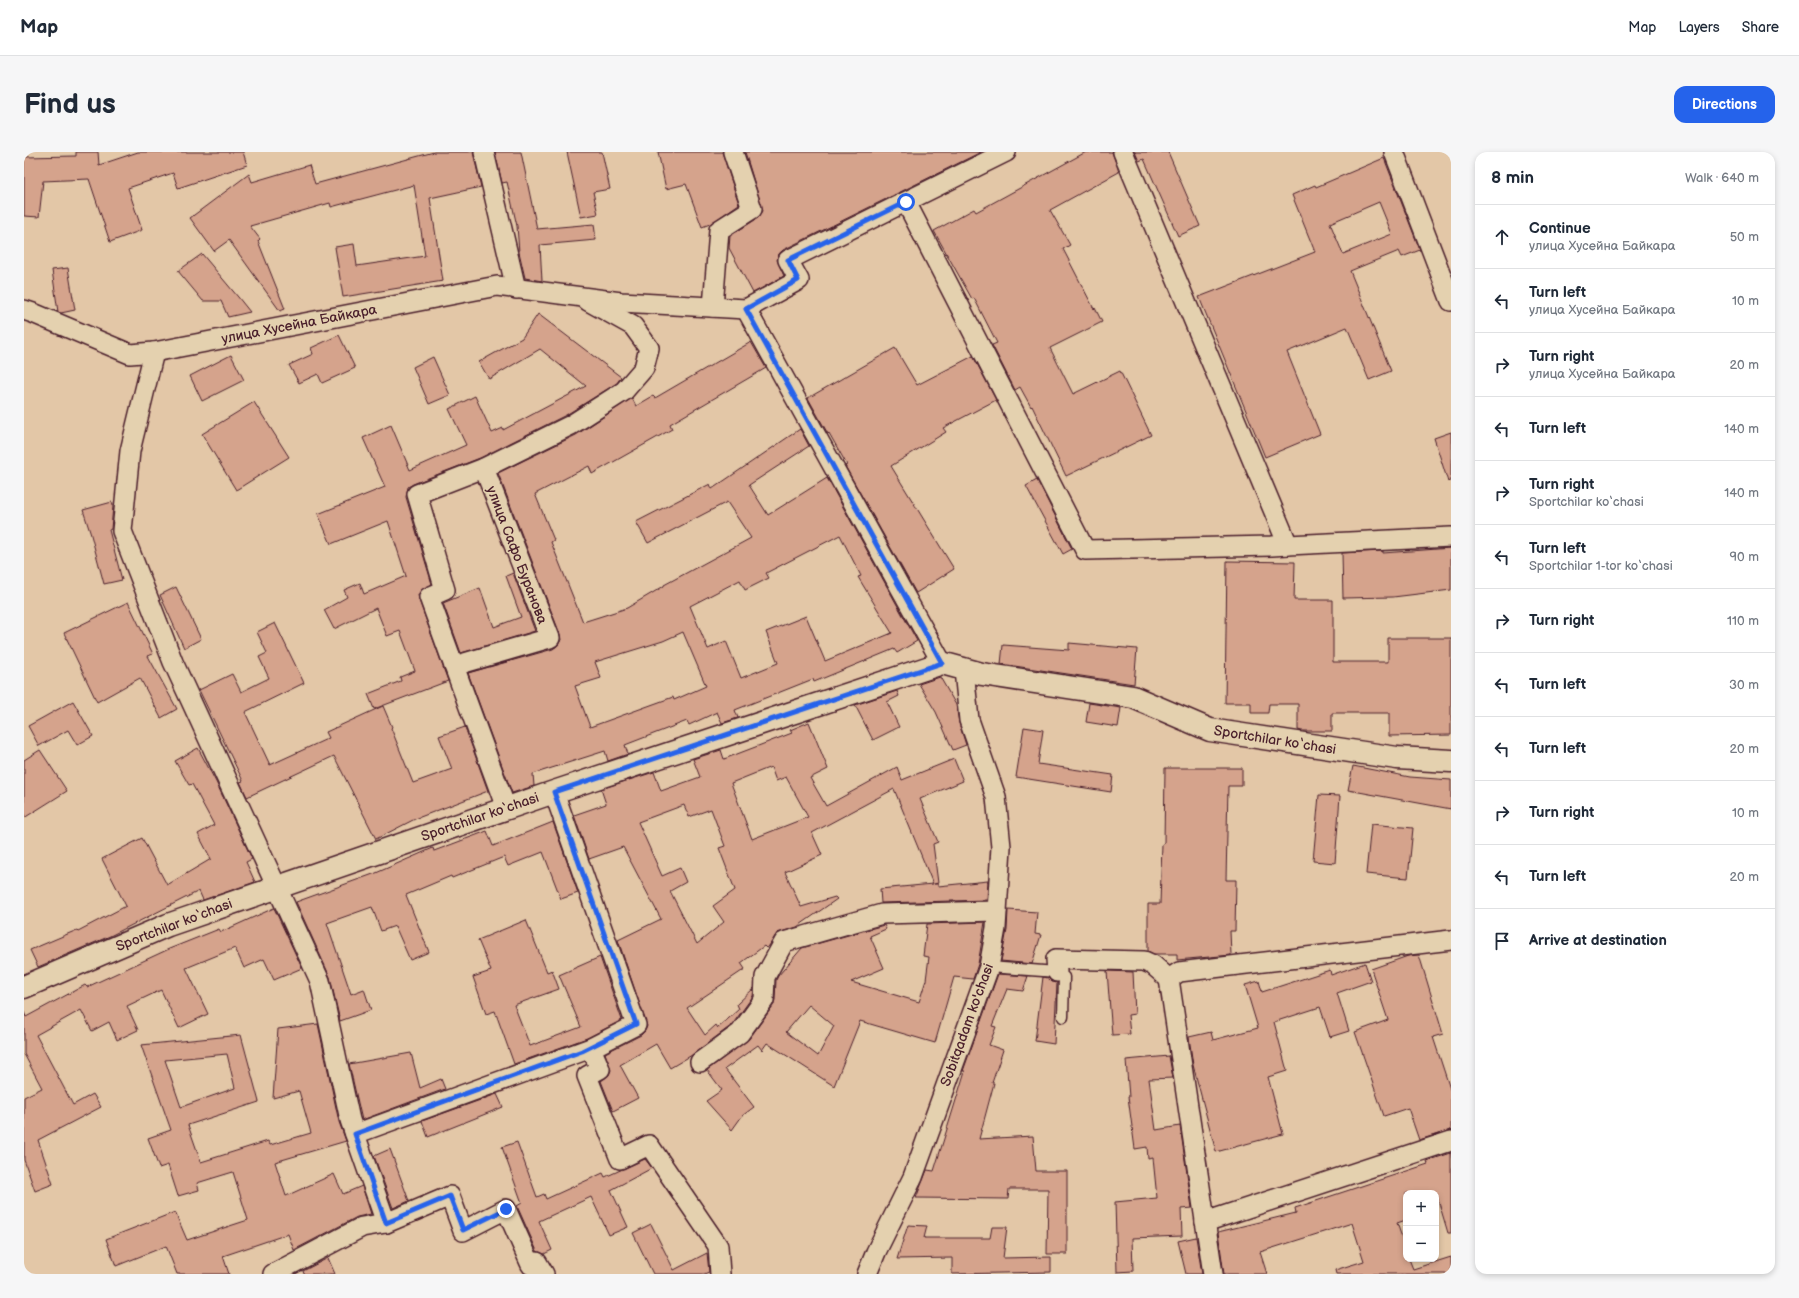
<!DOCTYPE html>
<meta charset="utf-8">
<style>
body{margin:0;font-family:"Balsamiq Sans",sans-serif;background:#f6f6f7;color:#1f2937}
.controls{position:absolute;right:12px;bottom:12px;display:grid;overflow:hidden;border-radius:8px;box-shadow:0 2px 6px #0003}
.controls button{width:36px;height:36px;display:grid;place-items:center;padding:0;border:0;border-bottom:1px solid #e0e1e3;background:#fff;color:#1f2937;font:20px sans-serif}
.stop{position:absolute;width:12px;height:12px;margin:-9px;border:3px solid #2563eb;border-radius:50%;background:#fff}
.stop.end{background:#2563eb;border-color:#fff;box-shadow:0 1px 4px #0008}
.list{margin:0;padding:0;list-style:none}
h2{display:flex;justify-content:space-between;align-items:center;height:52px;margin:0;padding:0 16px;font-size:17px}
h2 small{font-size:13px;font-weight:400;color:#747a83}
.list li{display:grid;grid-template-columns:26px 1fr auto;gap:12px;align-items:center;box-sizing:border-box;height:64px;padding:0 16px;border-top:1px solid #e0e1e3}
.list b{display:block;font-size:15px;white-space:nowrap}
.list p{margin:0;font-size:13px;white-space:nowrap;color:#747a83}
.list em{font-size:13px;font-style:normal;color:#747a83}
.icon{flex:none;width:22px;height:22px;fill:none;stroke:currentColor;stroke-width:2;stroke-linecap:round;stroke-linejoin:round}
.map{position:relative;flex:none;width:1427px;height:1122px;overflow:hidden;border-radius:12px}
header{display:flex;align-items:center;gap:24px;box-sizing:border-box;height:56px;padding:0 20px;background:#fff;border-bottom:1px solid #e0e1e3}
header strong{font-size:19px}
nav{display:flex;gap:22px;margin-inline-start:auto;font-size:14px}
.intro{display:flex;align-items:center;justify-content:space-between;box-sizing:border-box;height:96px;padding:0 24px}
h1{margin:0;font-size:28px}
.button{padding:10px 18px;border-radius:12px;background:#2563eb;color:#fff;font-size:14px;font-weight:700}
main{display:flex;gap:24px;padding:0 24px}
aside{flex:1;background:#fff;border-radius:12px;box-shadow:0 2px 6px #0003}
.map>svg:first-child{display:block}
.building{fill:#d5a38c;stroke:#4a1f2b;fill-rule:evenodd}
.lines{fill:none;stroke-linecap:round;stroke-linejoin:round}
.lane-casing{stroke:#4a1f2b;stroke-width:13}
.street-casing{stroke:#4a1f2b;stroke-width:22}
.secondary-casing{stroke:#4a1f2b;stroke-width:25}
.lane{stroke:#e4d1af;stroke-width:10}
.street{stroke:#e4d1af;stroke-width:19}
.secondary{stroke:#e4d1af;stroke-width:22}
.route{stroke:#2563eb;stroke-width:5}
.labels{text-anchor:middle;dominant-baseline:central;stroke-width:3;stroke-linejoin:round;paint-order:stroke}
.street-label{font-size:14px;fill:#4a1f2b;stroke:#e4d1af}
</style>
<header>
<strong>Map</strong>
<nav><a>Map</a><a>Layers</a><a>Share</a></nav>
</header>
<div class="intro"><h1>Find us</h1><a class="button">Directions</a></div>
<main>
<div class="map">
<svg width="1427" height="1122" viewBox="0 0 1427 1122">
<rect width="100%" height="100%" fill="#e3c7a7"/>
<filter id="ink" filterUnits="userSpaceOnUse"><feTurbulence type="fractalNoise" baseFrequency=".025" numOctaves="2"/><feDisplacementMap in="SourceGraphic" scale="8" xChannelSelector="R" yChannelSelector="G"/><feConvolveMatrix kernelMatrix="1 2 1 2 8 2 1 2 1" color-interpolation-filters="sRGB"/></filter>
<g filter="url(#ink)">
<g class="building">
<path d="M 52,0 L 74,0 L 75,13 L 114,0 L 219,0 L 223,13 L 154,36 L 149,21 L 104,36 L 118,78 L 86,90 L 65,27 L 19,29 L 15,65 L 0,64 L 0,5 L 52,4 Z"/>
<path d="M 410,0 L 449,0 L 457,35 L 406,46 L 419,129 L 319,145 L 311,95 L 330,92 L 333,114 L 401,104 L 390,33 L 307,55 L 306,51 L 226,74 L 236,87 L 234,89 L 261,157 L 256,159 L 205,88 L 190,99 L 166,66 L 225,22 L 228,30 L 285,13 L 291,32 Z"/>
<path d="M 471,0 L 497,0 L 513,77 L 570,72 L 572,88 L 516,93 L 518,129 L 501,126 L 495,100 L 493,74 L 483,30 L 478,31 Z"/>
<path d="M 543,0 L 578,0 L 586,37 L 569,40 L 574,62 L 557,65 Z"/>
<path d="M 634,0 L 698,0 L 715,52 L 686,72 L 678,75 L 662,32 L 642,37 Z"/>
<path d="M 721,0 L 957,0 L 759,98 L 755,102 L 753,108 L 760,124 L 729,141 L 705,96 L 706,84 L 734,66 L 739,59 Z"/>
<path d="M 1062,0 L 1088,0 L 1095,20 L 1026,58 L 1046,93 L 1039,97 L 1070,157 L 1071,156 L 1078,170 L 1026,196 L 1049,242 L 1096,219 L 1127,283 L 1042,324 L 1008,254 L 1007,255 L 996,235 L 991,238 L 968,193 L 973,191 L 950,146 L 948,147 L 910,79 L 950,57 L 952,60 Z"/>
<path d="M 1111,0 L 1144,0 L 1176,74 L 1154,84 L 1120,7 L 1115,9 Z"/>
<path d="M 1360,6 L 1396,98 L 1378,105 L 1375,99 L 1326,119 L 1367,219 L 1345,228 L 1323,175 L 1263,200 L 1296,282 L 1241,305 L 1175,145 L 1291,100 L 1268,43 L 1291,33 L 1292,35 ZM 1355,50 L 1368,82 L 1319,102 L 1306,71 Z"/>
<path d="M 178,102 L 214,145 L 226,160 L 204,165 L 197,149 L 179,149 L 154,119 Z"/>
<path d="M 44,116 L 51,158 L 37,161 L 34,160 L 28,118 Z"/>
<path d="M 514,162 L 597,225 L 593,231 L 542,263 L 456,306 L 389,332 L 384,335 L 382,345 L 408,432 L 397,438 L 394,443 L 395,448 L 424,529 L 350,557 L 344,542 L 377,529 L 376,525 L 391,519 L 376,479 L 363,484 L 352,456 L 310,477 L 300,458 L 323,445 L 320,438 L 336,431 L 340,442 L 382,424 L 364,369 L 307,392 L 294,362 L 361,335 L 339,286 L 367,273 L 386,318 L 442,293 L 425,257 L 451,244 L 468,281 L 479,276 L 479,278 L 562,234 L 516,197 L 465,227 L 455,210 L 498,186 Z"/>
<path d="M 315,183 L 331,216 L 298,231 L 294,222 L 275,231 L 265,213 L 289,202 L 287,196 Z"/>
<path d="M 727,190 L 742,216 L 646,272 L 648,277 L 568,322 L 565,314 L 511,342 L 530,388 L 527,390 L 559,470 L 603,456 L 640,434 L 640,433 L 727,386 L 703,350 L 624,391 L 612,370 L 686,332 L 688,337 L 776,277 L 785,294 L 725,333 L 744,363 L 803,326 L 893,489 L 873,501 L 870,497 L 790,530 L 789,527 L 711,558 L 714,566 L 698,571 L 693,560 L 665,573 L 663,569 L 601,593 L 604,602 L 584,609 L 581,599 L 509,622 L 510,634 L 488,641 L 444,521 L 529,497 L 534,493 L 537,488 L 536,482 L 474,321 L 552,283 L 608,246 L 612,254 L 629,244 L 631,246 ZM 816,383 L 837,424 L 834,425 L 868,481 L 801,509 L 782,464 L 742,480 L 754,511 L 717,526 L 702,489 L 684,497 L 666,454 L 716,428 L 721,438 L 745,426 L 742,421 ZM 659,480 L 682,534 L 650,548 L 649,545 L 566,575 L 551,534 L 577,526 L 571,510 L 639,489 Z"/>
<path d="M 871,196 L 893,233 L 949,204 L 972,248 L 919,276 L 922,280 L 867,314 L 930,417 L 892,441 L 821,314 L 823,313 L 805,281 L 804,282 L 784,246 Z"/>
<path d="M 207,203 L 220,228 L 178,249 L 166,224 Z"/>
<path d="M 409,205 L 426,243 L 405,252 L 389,215 Z"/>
<path d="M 230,250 L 265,305 L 212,338 L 178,282 Z"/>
<path d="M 1427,280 L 1427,329 L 1424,330 L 1410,286 Z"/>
<path d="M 1013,328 L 1048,397 L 1039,402 L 1002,334 Z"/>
<path d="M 88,350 L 89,354 L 87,377 L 85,378 L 98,428 L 80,432 L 67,383 L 59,358 Z"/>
<path d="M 1427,396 L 1427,438 L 1369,445 L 1319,446 L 1318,401 L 1359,399 L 1359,401 Z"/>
<path d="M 1203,409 L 1271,410 L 1270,448 L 1309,448 L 1309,510 L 1364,510 L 1364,486 L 1427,486 L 1427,583 L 1365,584 L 1365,561 L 1308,561 L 1308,579 L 1278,579 L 1274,578 L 1274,552 L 1245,552 L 1244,561 L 1227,561 L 1227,551 L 1201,551 Z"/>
<path d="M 489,421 L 511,479 L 437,501 L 419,451 L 456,436 L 470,475 L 497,465 L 482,424 Z"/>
<path d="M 152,435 L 177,487 L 160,496 L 136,443 Z"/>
<path d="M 104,450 L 129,502 L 124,504 L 153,557 L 137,566 L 116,526 L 73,550 L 40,481 Z"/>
<path d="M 251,471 L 280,531 L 221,560 L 246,613 L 305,586 L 302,580 L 359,554 L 368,575 L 367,576 L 389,631 L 428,617 L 415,584 L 441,575 L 464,639 L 391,667 L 352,687 L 310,604 L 223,645 L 216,630 L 219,629 L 175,538 L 208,522 L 217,540 L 245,526 L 235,505 L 243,501 L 233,480 Z"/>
<path d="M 1045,491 L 1113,497 L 1110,532 L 977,512 L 979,493 L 1045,498 Z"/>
<path d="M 916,525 L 932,553 L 935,571 L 942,593 L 929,598 L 912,560 L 895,532 Z"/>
<path d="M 873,539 L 875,544 L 863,550 L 875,575 L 849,588 L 831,553 Z"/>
<path d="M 49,549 L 69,584 L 53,593 L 44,578 L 15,594 L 4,574 Z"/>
<path d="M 1065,551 L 1097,556 L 1094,575 L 1062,570 Z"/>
<path d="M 785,570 L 804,617 L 786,626 L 802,654 L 873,615 L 878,628 L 930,607 L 939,629 L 896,647 L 914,690 L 909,692 L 914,731 L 910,732 L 914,732 L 914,734 L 964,729 L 963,748 L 857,751 L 856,737 L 909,732 L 870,637 L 788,681 L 798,703 L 761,720 L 777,755 L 811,745 L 813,747 L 773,775 L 753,781 L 745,794 L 742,796 L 740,794 L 717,811 L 721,817 L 663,856 L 681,883 L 692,873 L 694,876 L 715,857 L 713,852 L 730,836 L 729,844 L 708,873 L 668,903 L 646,916 L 632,892 L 596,913 L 614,946 L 589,959 L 577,929 L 585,923 L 587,918 L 581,901 L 617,883 L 621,879 L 623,874 L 594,788 L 637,767 L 599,695 L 565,707 L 550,663 L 582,652 L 577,637 L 630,620 L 637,639 L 676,625 L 669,607 L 697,598 L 700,607 L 768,581 L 766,578 ZM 747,615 L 752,629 L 762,625 L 784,665 L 728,687 L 707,631 ZM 660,653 L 665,665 L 687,657 L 701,694 L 695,696 L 711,738 L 689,754 L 700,770 L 673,792 L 646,739 L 662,730 L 656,716 L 638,724 L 614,670 Z"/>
<path d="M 1000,575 L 1019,578 L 1014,612 L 1089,623 L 1087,640 L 992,625 Z"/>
<path d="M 174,596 L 192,630 L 228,707 L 222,710 L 231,730 L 179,748 L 175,739 L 86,784 L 14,815 L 6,798 L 53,778 L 54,779 L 102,754 L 78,707 L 118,686 L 143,733 L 187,707 L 174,682 L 190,673 L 168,632 L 165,633 L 151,609 Z"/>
<path d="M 16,598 L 43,639 L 0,666 L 0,608 Z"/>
<path d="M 1329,614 L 1386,625 L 1427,628 L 1427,657 L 1324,638 Z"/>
<path d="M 1141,616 L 1218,616 L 1218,634 L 1204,634 L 1202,728 L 1212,728 L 1211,779 L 1206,779 L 1207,803 L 1153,808 L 1153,802 L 1130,802 L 1124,799 L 1124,752 L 1136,752 L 1138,692 L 1140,692 Z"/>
<path d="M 1295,643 L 1316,644 L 1311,711 L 1289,709 Z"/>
<path d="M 529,670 L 554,741 L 537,747 L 519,700 L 484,714 L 480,705 L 428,726 L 427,724 L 382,743 L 405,800 L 386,808 L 371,774 L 357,779 L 348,755 L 303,771 L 327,842 L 340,837 L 347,858 L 316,869 L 306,825 L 272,750 L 352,721 L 409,696 L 410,699 L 463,679 L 469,694 Z"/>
<path d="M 1347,672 L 1389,676 L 1384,726 L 1342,722 Z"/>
<path d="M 250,756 L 278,816 L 250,828 L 240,807 L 220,816 L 211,796 L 162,816 L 184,862 L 155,876 L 137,838 L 103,854 L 114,878 L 93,888 L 85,870 L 68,879 L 57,858 L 12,883 L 49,953 L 69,942 L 77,955 L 14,988 L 29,1032 L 11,1039 L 0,1008 L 0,945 L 18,936 L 0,902 L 0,860 L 2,865 L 61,833 L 63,835 L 145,797 L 195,777 L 197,780 Z"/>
<path d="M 984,758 L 1013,760 L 1011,782 L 1017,783 L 1008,812 L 977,809 L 983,778 Z"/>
<path d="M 502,768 L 523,820 L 528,818 L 535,837 L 490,853 L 506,894 L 557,875 L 535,823 L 576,805 L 598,868 L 563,886 L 490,912 L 471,859 L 462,862 L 449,825 L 467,819 L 454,788 Z"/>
<path d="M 961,770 L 954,812 L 949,827 L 930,825 L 911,891 L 836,869 L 810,934 L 743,891 L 738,898 L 734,893 L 701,917 L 730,955 L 718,964 L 708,978 L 682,949 L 698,938 L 683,918 L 725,887 L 749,854 L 751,848 L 752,828 L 754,824 L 778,796 L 860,773 L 862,777 L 846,784 L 860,816 L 827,830 L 895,850 L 902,828 L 905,805 L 899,804 L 903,772 ZM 785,853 L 810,874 L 794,904 L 762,880 Z"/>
<path d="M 1395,803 L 1419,882 L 1409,885 L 1427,940 L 1427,978 L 1395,988 L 1384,956 L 1360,964 L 1331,880 L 1364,868 L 1347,817 L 1384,804 Z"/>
<path d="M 1341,811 L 1347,829 L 1313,841 L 1325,879 L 1306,885 L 1296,855 L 1250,870 L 1263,919 L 1244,925 L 1259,982 L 1192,1000 L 1169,913 L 1165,885 L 1187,880 L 1189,888 L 1234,876 L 1221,833 L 1235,829 L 1238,840 L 1306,818 L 1307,823 Z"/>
<path d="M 1083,819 L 1109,820 L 1111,862 L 1104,863 L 1106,882 L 1088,883 Z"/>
<path d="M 974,822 L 1004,824 L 999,839 L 983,837 L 968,874 L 972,875 L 965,893 L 979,898 L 968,931 L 970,931 L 955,987 L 1009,984 L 1012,1019 L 1043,1019 L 1043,1102 L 1023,1102 L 1024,1037 L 985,1037 L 984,1047 L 892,1046 L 903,1018 L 910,1019 L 941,919 L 939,919 Z"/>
<path d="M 1019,825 L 1024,826 L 1028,830 L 1033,831 L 1030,892 L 1011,889 Z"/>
<path d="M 294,872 L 315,970 L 322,989 L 251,1010 L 262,1044 L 310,1022 L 319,1042 L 338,1034 L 347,1062 L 333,1065 L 270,1098 L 264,1082 L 199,1104 L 205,1122 L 153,1122 L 142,1094 L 92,1114 L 82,1087 L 151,1060 L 163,1088 L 224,1068 L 209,1020 L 173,1031 L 175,1038 L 154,1044 L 144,1013 L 135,1016 L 124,986 L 147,978 L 117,893 L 217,883 L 235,950 L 164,973 L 177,1010 L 244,989 L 246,993 L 287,981 L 275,939 L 249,946 L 254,877 ZM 203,902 L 211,936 L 157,955 L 141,908 Z"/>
<path d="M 387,901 L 396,936 L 417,927 L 421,937 L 338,968 L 325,912 Z"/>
<path d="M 1145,904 L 1149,926 L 1125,927 L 1132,978 L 1156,974 L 1168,1056 L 1157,1057 L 1158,1084 L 1108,1086 L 1109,1119 L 1093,1120 L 1091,1050 L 1133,1046 L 1129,1006 L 1124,1007 L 1123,995 L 1111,997 L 1104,945 L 1105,945 L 1102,908 Z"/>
<path d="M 473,942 L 479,955 L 404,985 L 398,969 Z"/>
<path d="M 493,990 L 513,1045 L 520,1042 L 522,1047 L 579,1021 L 581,1025 L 621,1007 L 628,1016 L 587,1038 L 604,1075 L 585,1083 L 567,1045 L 515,1069 L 528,1098 L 520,1102 L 513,1099 L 493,1054 L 498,1051 L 478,995 Z"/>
<path d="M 366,997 L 385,1049 L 369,1056 L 350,1004 Z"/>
<path d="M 1427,1001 L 1427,1081 L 1424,1081 L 1412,1041 L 1382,1041 L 1382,1068 L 1373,1071 L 1382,1097 L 1382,1107 L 1385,1107 L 1389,1117 L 1427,1105 L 1427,1122 L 1312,1122 L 1311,1118 L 1340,1109 L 1328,1071 L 1236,1100 L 1243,1122 L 1200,1122 L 1194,1080 L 1272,1061 L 1271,1056 L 1404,1012 L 1403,1009 Z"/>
<path d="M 627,1072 L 650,1118 L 683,1101 L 685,1120 L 680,1122 L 629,1122 L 609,1081 Z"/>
<path d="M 884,1073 L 903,1074 L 900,1086 L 966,1086 L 968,1075 L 983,1075 L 979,1106 L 1027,1105 L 1027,1120 L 928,1122 L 928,1106 L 873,1107 Z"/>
<path d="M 1172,1085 L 1178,1122 L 1162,1122 L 1154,1089 Z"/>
<path d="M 304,1106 L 311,1122 L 280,1122 L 279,1119 Z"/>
</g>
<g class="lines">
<defs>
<path id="lane" d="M 965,815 L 1033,820 L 1040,825 L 1039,865"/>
<g id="street">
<path d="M 460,0 L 492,137"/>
<path d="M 1099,0 L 1264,393 L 1427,385"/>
<path d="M 1370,0 L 1427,149"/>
<path d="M 882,50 L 1061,398 L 1248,394 L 1264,393"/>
<path d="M 689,155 L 695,78 L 728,57 L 709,0"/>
<path d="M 722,157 L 918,511"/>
<path d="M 0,158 L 9,161 L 106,202 L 130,200 L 473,134 L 597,150 L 722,157 L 775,128 L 764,108 L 982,0"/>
<path d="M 130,200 L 106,299 L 98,379 L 149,510 L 296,829 L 326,968 L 362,1071"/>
<path d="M 430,514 L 405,445 L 421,438 L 393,342 L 460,316"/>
<path d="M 482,656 L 430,514 L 526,486 L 460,316 L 547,273 L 600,239 L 620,216 L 625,196 L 609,174 L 564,149"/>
<path d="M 1033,820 L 1032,807 L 1120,809 L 1129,813 L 1145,827"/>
<path d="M 567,896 L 576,917 L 563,924 L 596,1007 L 625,993 L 694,1094 L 696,1122"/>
<path d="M 676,910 L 716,881 L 740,848 L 741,825 L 760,790 L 858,762 L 973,759"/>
<path d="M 331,982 L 567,896 L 612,873 L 530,640"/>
<path d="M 1181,1070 L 1427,989"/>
<path d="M 249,1122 L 338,1075 L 362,1071 L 426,1044 L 439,1079 L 482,1057 L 507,1113 L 513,1110 L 520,1122"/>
<path d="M 843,1122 L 852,1100 L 889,1025 L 965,815 L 972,776 L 977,695 L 972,645 L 945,568 L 940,518"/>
<path d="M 1189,1122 L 1145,827 L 1155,820 L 1427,788"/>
</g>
<path id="secondary" d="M 0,835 L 144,773 L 530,640 L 918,511 L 958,522 L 1109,545 L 1186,578 L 1373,606 L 1427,609"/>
</defs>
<use href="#lane" class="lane-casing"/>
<use href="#street" class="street-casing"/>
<use href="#secondary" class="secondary-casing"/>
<use href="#lane" class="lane"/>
<use href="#street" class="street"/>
<use href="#secondary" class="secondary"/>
</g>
</g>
<g class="lines" filter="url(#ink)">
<path class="route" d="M 482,1057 L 439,1078 L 426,1044 L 362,1071 L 331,982 L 558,899 L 612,872 L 530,640 L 918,511 L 722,157 L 774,128 L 764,108 L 882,50"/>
</g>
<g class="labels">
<g class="street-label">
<text transform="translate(275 172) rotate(-11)">улица Хусейна Байкара</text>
<text transform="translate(493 403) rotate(69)">улица Сафо Буранова</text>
<text transform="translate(1251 588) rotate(9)">Sportchilar ko‘chasi</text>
<text transform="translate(456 665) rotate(-19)">Sportchilar ko‘chasi</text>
<text transform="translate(150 773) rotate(-21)">Sportchilar ko‘chasi</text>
<text transform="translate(943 873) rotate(-70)">Sobitqadam ko'chasi</text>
</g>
</g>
</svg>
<div class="controls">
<button>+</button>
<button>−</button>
</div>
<div class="stop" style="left:882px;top:50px"></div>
<div class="stop end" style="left:482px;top:1057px"></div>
</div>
<aside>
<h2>8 min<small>Walk · 640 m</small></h2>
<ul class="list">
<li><svg class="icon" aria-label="ahead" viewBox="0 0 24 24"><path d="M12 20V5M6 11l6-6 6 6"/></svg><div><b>Continue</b><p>улица Хусейна Байкара</p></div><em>50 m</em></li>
<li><svg class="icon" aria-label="left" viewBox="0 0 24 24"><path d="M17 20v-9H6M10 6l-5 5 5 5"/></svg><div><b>Turn left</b><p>улица Хусейна Байкара</p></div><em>10 m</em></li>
<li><svg class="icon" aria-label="right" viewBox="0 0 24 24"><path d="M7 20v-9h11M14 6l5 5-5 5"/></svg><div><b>Turn right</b><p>улица Хусейна Байкара</p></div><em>20 m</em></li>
<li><svg class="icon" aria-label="left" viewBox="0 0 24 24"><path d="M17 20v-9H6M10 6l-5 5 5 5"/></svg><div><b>Turn left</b></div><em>140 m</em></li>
<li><svg class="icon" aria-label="right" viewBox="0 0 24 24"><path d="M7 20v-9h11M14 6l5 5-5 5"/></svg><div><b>Turn right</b><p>Sportchilar ko‘chasi</p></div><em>140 m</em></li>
<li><svg class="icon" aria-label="left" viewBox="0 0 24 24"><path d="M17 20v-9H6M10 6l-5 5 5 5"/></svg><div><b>Turn left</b><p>Sportchilar 1-tor ko‘chasi</p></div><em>90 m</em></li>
<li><svg class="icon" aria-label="right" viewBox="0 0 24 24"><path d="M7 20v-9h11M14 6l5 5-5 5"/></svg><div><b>Turn right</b></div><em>110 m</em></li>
<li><svg class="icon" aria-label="left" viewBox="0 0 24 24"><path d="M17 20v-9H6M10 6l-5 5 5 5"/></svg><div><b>Turn left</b></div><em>30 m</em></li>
<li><svg class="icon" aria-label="left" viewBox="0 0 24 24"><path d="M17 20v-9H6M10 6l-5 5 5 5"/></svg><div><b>Turn left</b></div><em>20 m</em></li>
<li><svg class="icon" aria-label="right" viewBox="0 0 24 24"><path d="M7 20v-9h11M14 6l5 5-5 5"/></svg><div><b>Turn right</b></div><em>10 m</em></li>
<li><svg class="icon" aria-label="left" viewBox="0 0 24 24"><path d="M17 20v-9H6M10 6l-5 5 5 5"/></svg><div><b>Turn left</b></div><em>20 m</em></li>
<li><svg class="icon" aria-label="arrive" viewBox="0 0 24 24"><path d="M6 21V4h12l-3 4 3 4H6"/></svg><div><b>Arrive at destination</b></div></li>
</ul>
</aside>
</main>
